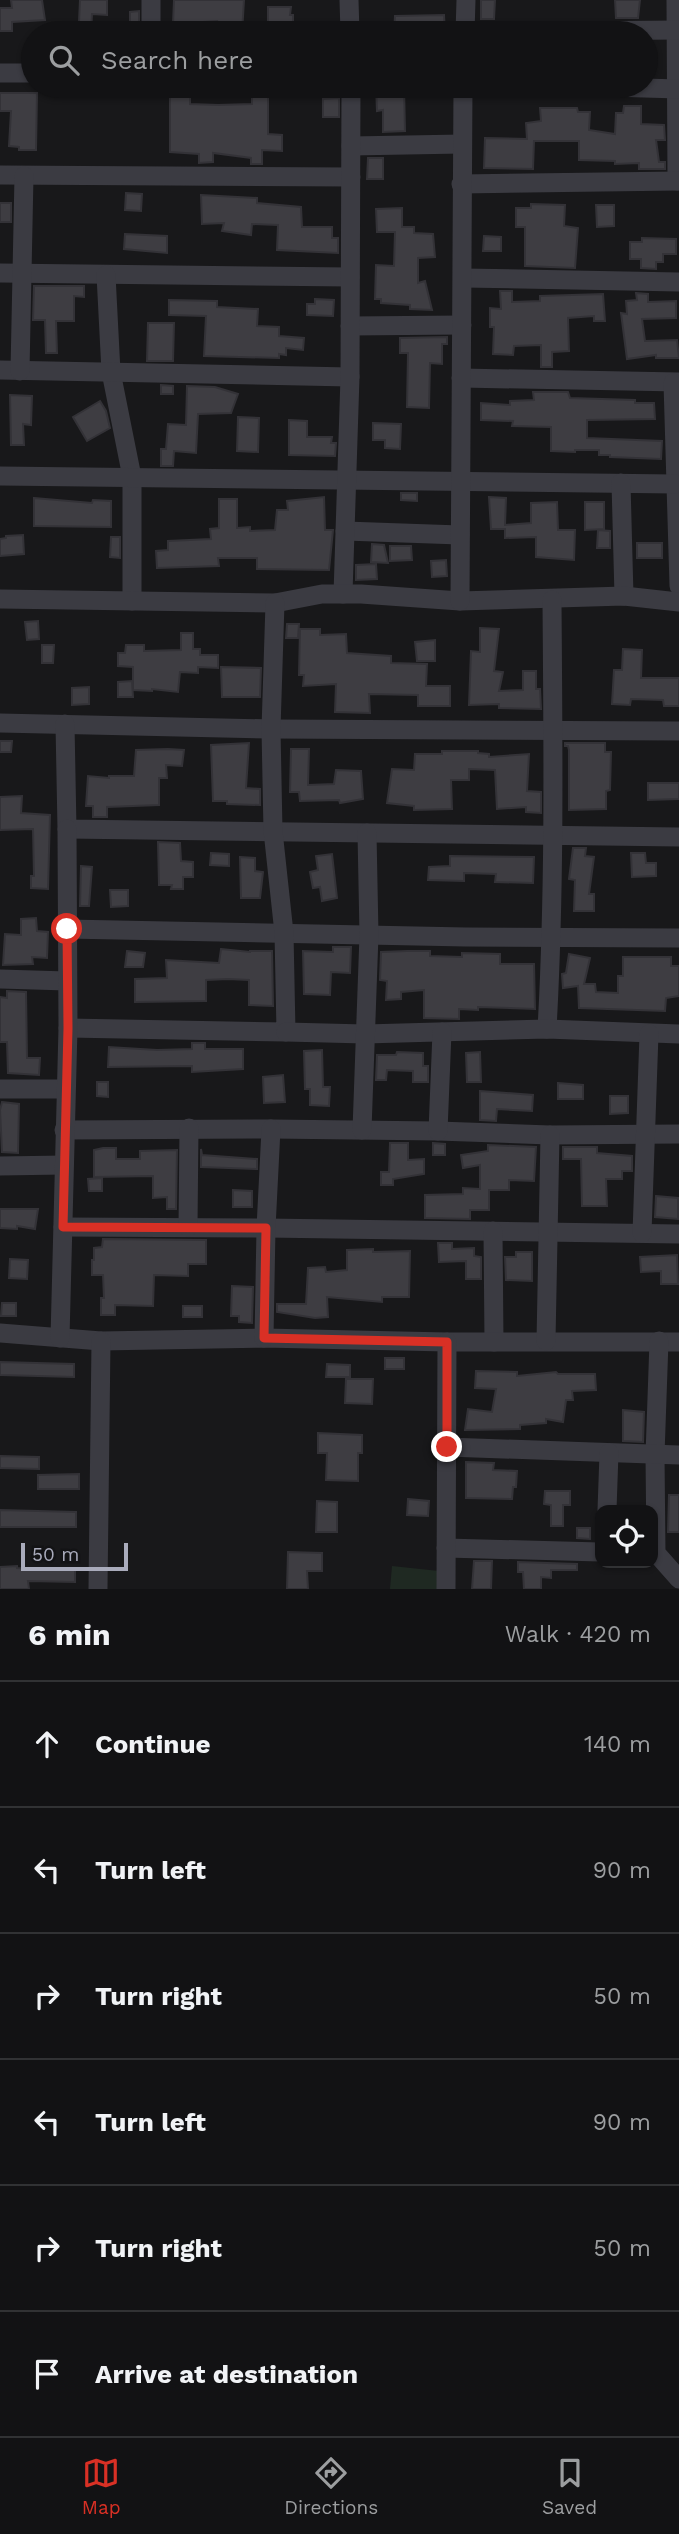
<!DOCTYPE html>
<meta charset="utf-8">
<style>
body{margin:0;font-family:"Work Sans",sans-serif;background:#1f2022;color:#f1f3f6}
.controls{position:absolute;right:21px;bottom:21px;display:grid;overflow:hidden;border-radius:14px;box-shadow:0 2px 5px #0004}
.controls button{width:63px;height:63px;display:grid;place-items:center;padding:0;border:0;border-bottom:2px solid #313234;background:#121214;color:#f1f3f6;font:35px sans-serif}
.scale{position:absolute;left:21px;bottom:18px;width:107px;box-sizing:border-box;padding-left:7px;border:4px solid #a9abbb;border-top:0;font-size:19px;line-height:24px;white-space:nowrap;color:#a9abbb;-webkit-text-stroke:5px #131315;paint-order:stroke}
.stop{position:absolute;width:21px;height:21px;margin:-16px;border:5px solid #d93025;border-radius:50%;background:#fff}
.stop.end{background:#d93025;border-color:#fff;box-shadow:0 2px 7px #0008}
.list{margin:0;padding:0;list-style:none}
h2{display:flex;justify-content:space-between;align-items:center;height:91px;margin:0;padding:0 28px;font-size:30px}
h2 small{font-size:23px;font-weight:400;color:#9c9ea0}
.list li{display:grid;grid-template-columns:46px 1fr auto;gap:21px;align-items:center;box-sizing:border-box;height:126px;padding:0 28px;border-top:2px solid #313234}
.list b{display:block;font-size:26px;white-space:nowrap}
.list em{font-size:23px;font-style:normal;color:#9c9ea0}
.icon{flex:none;width:38px;height:38px;fill:none;stroke:currentColor;stroke-width:2;stroke-linecap:round;stroke-linejoin:round}
.map{position:relative;flex:none;width:679px;height:1589px;overflow:hidden}
.search{position:absolute;background:#121214;box-shadow:0 2px 5px #0004;left:21px;right:21px;top:21px;height:77px;display:flex;align-items:center;gap:18px;box-sizing:border-box;padding:0 24px;border-radius:38px;color:#9c9ea0;font-size:26px}
.sheet{height:847px;background:#121214}
nav{display:flex;justify-content:space-around;align-items:center;box-sizing:border-box;height:98px;border-top:2px solid #313234;background:#121214;font-size:19px;color:#9c9ea0}
nav a{display:grid;justify-items:center;gap:4px}
nav .on{color:#d93025}
.map>svg:first-child{display:block}
.green{fill:#1f2922}
.building{fill:#3e3d42;stroke:#333237;stroke-width:2}
.lines{fill:none;stroke-linecap:round;stroke-linejoin:round}
.minor{stroke:#3b3b42;stroke-width:19}
.route{stroke:#d93025;stroke-width:9}
</style>
<div class="map">
<svg width="679" height="1589" viewBox="0 0 679 1589">
<rect width="100%" height="100%" fill="#18181a"/>
<path class="green" d="M 392,1566 L 439,1571 L 437,1589 L 390,1589 Z"/>
<g class="building">
<path d="M 11,0 L 42,0 L 45,20 L 12,22 L 12,31 L 0,31 L 0,8 L 12,8 Z"/>
<path d="M 80,0 L 107,0 L 107,15 L 92,14 L 91,33 L 66,33 L 67,22 L 79,22 Z"/>
<path d="M 174,0 L 244,0 L 242,33 L 216,33 L 217,21 L 173,24 Z"/>
<path d="M 481,0 L 495,0 L 494,19 L 481,19 Z"/>
<path d="M 615,0 L 640,0 L 638,18 L 616,18 Z"/>
<path d="M 268,7 L 291,7 L 290,15 L 293,15 L 293,33 L 268,33 Z"/>
<path d="M 139,11 L 139,24 L 130,24 L 130,12 Z"/>
<path d="M 444,15 L 445,33 L 394,33 L 395,16 Z"/>
<path d="M 376,86 L 404,86 L 405,131 L 383,132 L 383,110 L 377,111 Z"/>
<path d="M 0,93 L 37,93 L 36,150 L 19,150 L 19,147 L 9,146 L 11,111 L 0,111 Z"/>
<path d="M 170,96 L 190,97 L 190,104 L 218,105 L 252,104 L 252,97 L 268,97 L 268,134 L 282,135 L 282,151 L 262,150 L 262,164 L 251,164 L 251,158 L 213,153 L 213,162 L 199,163 L 199,154 L 170,152 Z"/>
<path d="M 339,98 L 339,117 L 323,117 L 323,99 Z"/>
<path d="M 624,106 L 641,106 L 641,124 L 664,125 L 665,140 L 656,140 L 659,162 L 665,162 L 665,169 L 639,169 L 639,163 L 615,164 L 615,161 L 579,160 L 579,141 L 534,141 L 533,169 L 484,168 L 485,138 L 527,139 L 526,123 L 541,121 L 540,108 L 577,108 L 578,112 L 590,112 L 589,130 L 615,134 L 616,113 L 623,113 Z"/>
<path d="M 368,158 L 383,158 L 383,179 L 367,179 Z"/>
<path d="M 126,193 L 142,194 L 141,211 L 125,210 Z"/>
<path d="M 201,195 L 257,198 L 257,203 L 301,207 L 302,227 L 332,227 L 332,238 L 338,238 L 338,253 L 277,250 L 278,225 L 252,224 L 251,235 L 222,231 L 224,223 L 202,224 Z"/>
<rect x="0" y="203" width="11" height="19"/>
<path d="M 531,204 L 565,205 L 564,226 L 578,228 L 575,268 L 525,266 L 525,227 L 516,227 L 516,208 L 531,208 Z"/>
<path d="M 596,205 L 614,205 L 614,226 L 597,227 Z"/>
<path d="M 402,208 L 402,227 L 414,227 L 414,233 L 433,234 L 435,257 L 418,258 L 418,283 L 425,281 L 432,310 L 410,309 L 410,305 L 381,303 L 381,299 L 375,299 L 376,265 L 394,266 L 395,232 L 377,232 L 376,209 Z"/>
<path d="M 125,234 L 167,236 L 167,253 L 124,249 Z"/>
<path d="M 484,236 L 501,237 L 501,251 L 483,251 Z"/>
<path d="M 642,238 L 676,239 L 676,254 L 663,254 L 663,262 L 656,262 L 656,269 L 641,268 L 641,259 L 630,259 L 630,242 L 642,242 Z"/>
<path d="M 34,286 L 84,286 L 84,297 L 74,296 L 74,321 L 56,321 L 57,353 L 46,353 L 45,320 L 33,320 Z"/>
<path d="M 500,291 L 512,291 L 512,302 L 540,301 L 540,296 L 603,294 L 605,321 L 594,321 L 594,316 L 568,318 L 569,351 L 552,352 L 552,367 L 541,367 L 541,345 L 514,346 L 513,355 L 493,354 L 494,327 L 490,327 L 490,308 L 501,309 Z"/>
<path d="M 636,293 L 648,294 L 648,302 L 676,301 L 676,318 L 642,319 L 645,341 L 677,340 L 679,358 L 656,358 L 656,355 L 627,359 L 621,313 L 627,314 L 626,301 L 637,300 Z"/>
<path d="M 315,299 L 334,300 L 333,316 L 307,315 L 307,304 L 315,304 Z"/>
<path d="M 169,300 L 217,301 L 217,307 L 258,309 L 257,326 L 279,327 L 279,336 L 304,338 L 303,350 L 286,348 L 286,355 L 279,354 L 279,358 L 204,356 L 206,316 L 169,315 Z"/>
<path d="M 148,323 L 174,323 L 173,361 L 147,361 Z"/>
<path d="M 447,337 L 447,344 L 442,344 L 442,364 L 430,363 L 429,408 L 407,407 L 408,353 L 400,353 L 400,338 Z"/>
<path d="M 161,385 L 173,386 L 173,394 L 161,394 Z"/>
<path d="M 187,386 L 215,387 L 238,394 L 231,413 L 198,414 L 196,453 L 174,451 L 173,466 L 161,466 L 161,449 L 166,449 L 168,424 L 186,425 Z"/>
<path d="M 533,392 L 568,392 L 570,398 L 635,400 L 635,403 L 654,403 L 655,419 L 587,420 L 587,438 L 662,441 L 661,459 L 610,457 L 610,455 L 599,455 L 599,450 L 575,450 L 575,452 L 551,451 L 551,427 L 512,426 L 513,421 L 481,420 L 481,403 L 510,405 L 510,401 L 534,400 Z"/>
<path d="M 10,395 L 32,396 L 31,425 L 23,424 L 24,445 L 11,445 Z"/>
<path d="M 100,401 L 106,411 L 110,428 L 87,441 L 73,417 Z"/>
<path d="M 238,417 L 259,418 L 258,452 L 237,451 Z"/>
<path d="M 289,420 L 307,421 L 307,437 L 332,437 L 331,443 L 336,443 L 335,456 L 289,455 Z"/>
<path d="M 373,423 L 401,424 L 400,449 L 385,448 L 385,440 L 373,440 Z"/>
<path d="M 401,493 L 417,493 L 417,501 L 401,500 Z"/>
<path d="M 324,497 L 325,530 L 333,530 L 329,570 L 257,569 L 257,558 L 218,558 L 219,566 L 157,568 L 156,551 L 168,550 L 168,541 L 211,539 L 210,529 L 219,528 L 219,499 L 237,499 L 237,528 L 250,527 L 250,531 L 275,530 L 277,510 L 288,510 L 287,501 Z"/>
<path d="M 489,497 L 506,498 L 505,525 L 531,523 L 531,503 L 557,502 L 558,530 L 575,530 L 574,560 L 536,557 L 536,537 L 505,538 L 505,529 L 491,529 Z"/>
<path d="M 34,498 L 92,503 L 93,500 L 111,501 L 111,527 L 34,526 Z"/>
<path d="M 585,502 L 604,502 L 604,529 L 585,530 Z"/>
<path d="M 598,530 L 610,531 L 610,548 L 597,548 Z"/>
<path d="M 23,535 L 24,554 L 0,556 L 0,539 L 6,538 L 6,536 Z"/>
<path d="M 111,537 L 120,537 L 120,558 L 110,557 Z"/>
<rect x="637" y="543" width="25" height="15"/>
<path d="M 372,544 L 384,545 L 388,563 L 371,562 Z"/>
<path d="M 390,546 L 411,546 L 412,560 L 390,561 Z"/>
<path d="M 446,560 L 447,576 L 432,577 L 431,561 Z"/>
<path d="M 376,564 L 377,579 L 356,580 L 356,565 Z"/>
<path d="M 38,621 L 39,639 L 27,640 L 25,622 Z"/>
<path d="M 287,624 L 299,624 L 298,638 L 286,638 Z"/>
<path d="M 480,628 L 499,629 L 494,671 L 503,672 L 499,691 L 523,690 L 523,671 L 536,671 L 536,689 L 540,689 L 541,709 L 499,708 L 499,704 L 469,705 L 471,651 L 480,652 Z"/>
<path d="M 300,629 L 320,629 L 320,635 L 346,634 L 347,653 L 391,656 L 391,663 L 427,664 L 426,686 L 450,686 L 450,706 L 418,706 L 418,695 L 369,694 L 370,713 L 335,712 L 336,684 L 303,686 L 304,675 L 299,675 Z"/>
<path d="M 181,633 L 193,633 L 193,649 L 200,649 L 200,655 L 218,655 L 218,668 L 198,667 L 198,673 L 180,672 L 178,692 L 152,689 L 152,691 L 133,690 L 133,667 L 118,666 L 118,653 L 125,653 L 126,645 L 144,645 L 144,651 L 181,650 Z"/>
<path d="M 435,640 L 435,661 L 417,661 L 415,642 Z"/>
<path d="M 42,645 L 54,645 L 53,663 L 42,663 Z"/>
<path d="M 623,649 L 642,650 L 641,678 L 679,678 L 679,706 L 664,706 L 663,700 L 631,699 L 630,705 L 612,704 L 614,670 L 622,670 Z"/>
<path d="M 221,667 L 261,668 L 260,697 L 222,697 Z"/>
<path d="M 132,681 L 133,697 L 118,697 L 118,682 Z"/>
<path d="M 89,687 L 89,704 L 72,705 L 72,688 Z"/>
<path d="M 0,741 L 12,741 L 11,752 L 0,752 Z"/>
<path d="M 249,743 L 246,788 L 260,789 L 260,805 L 227,804 L 227,801 L 213,801 L 211,745 Z"/>
<path d="M 565,743 L 605,743 L 605,752 L 611,752 L 610,790 L 606,791 L 606,809 L 569,810 L 569,750 L 568,746 L 565,746 Z"/>
<path d="M 168,749 L 184,750 L 182,766 L 166,765 L 167,778 L 159,778 L 159,805 L 107,807 L 107,817 L 93,817 L 93,806 L 86,806 L 88,776 L 109,778 L 109,776 L 134,776 L 136,750 Z"/>
<path d="M 291,749 L 309,749 L 308,785 L 334,784 L 336,770 L 361,771 L 363,799 L 340,803 L 339,800 L 300,801 L 299,792 L 290,792 Z"/>
<path d="M 442,751 L 478,751 L 478,753 L 489,754 L 489,757 L 529,754 L 527,791 L 541,792 L 541,813 L 526,812 L 526,807 L 497,809 L 495,770 L 469,769 L 469,780 L 451,780 L 452,809 L 414,810 L 414,806 L 387,803 L 392,769 L 414,770 L 415,754 L 442,754 Z"/>
<path d="M 648,783 L 679,783 L 679,799 L 648,800 Z"/>
<path d="M 22,796 L 21,813 L 50,815 L 48,889 L 31,888 L 31,876 L 34,876 L 33,829 L 0,830 L 0,797 Z"/>
<path d="M 158,842 L 180,843 L 181,861 L 193,862 L 193,877 L 183,877 L 183,889 L 171,889 L 172,885 L 159,885 Z"/>
<path d="M 573,848 L 586,848 L 585,856 L 594,857 L 589,894 L 594,894 L 594,911 L 574,911 L 575,880 L 569,879 Z"/>
<path d="M 211,853 L 229,854 L 229,866 L 210,865 Z"/>
<path d="M 631,853 L 645,853 L 646,863 L 656,863 L 656,876 L 632,877 Z"/>
<path d="M 332,854 L 337,898 L 322,901 L 320,887 L 313,888 L 310,872 L 318,870 L 316,856 Z"/>
<path d="M 450,856 L 534,857 L 533,883 L 495,882 L 496,874 L 464,873 L 464,881 L 428,880 L 429,867 L 450,866 Z"/>
<path d="M 240,857 L 255,858 L 255,871 L 263,872 L 260,898 L 241,898 Z"/>
<path d="M 81,866 L 92,867 L 89,906 L 80,906 Z"/>
<path d="M 110,890 L 128,890 L 128,906 L 111,907 Z"/>
<path d="M 36,918 L 37,931 L 48,932 L 47,958 L 32,957 L 33,964 L 3,965 L 5,934 L 21,935 L 21,919 Z"/>
<path d="M 333,947 L 351,947 L 350,973 L 331,972 L 330,995 L 304,994 L 303,951 L 333,952 Z"/>
<path d="M 221,949 L 250,952 L 250,951 L 272,951 L 273,1006 L 249,1005 L 249,980 L 228,979 L 206,980 L 206,1001 L 135,1002 L 135,979 L 167,978 L 166,960 L 219,963 Z"/>
<path d="M 127,951 L 145,953 L 143,967 L 125,967 Z"/>
<path d="M 407,951 L 430,951 L 430,956 L 462,957 L 462,953 L 500,954 L 500,964 L 534,964 L 535,1009 L 478,1007 L 478,1010 L 459,1009 L 459,1019 L 424,1018 L 424,990 L 401,992 L 401,999 L 386,1000 L 387,981 L 380,980 L 381,952 Z"/>
<path d="M 569,954 L 590,958 L 584,984 L 595,984 L 596,992 L 618,993 L 618,976 L 623,976 L 623,957 L 671,957 L 671,966 L 679,966 L 679,996 L 666,998 L 665,1011 L 579,1008 L 578,986 L 563,988 L 562,974 L 566,973 Z"/>
<path d="M 7,991 L 26,992 L 27,1058 L 40,1058 L 39,1075 L 8,1073 L 7,1042 L 0,1042 L 0,997 L 7,998 Z"/>
<path d="M 192,1043 L 205,1043 L 205,1049 L 243,1049 L 243,1069 L 192,1072 L 192,1066 L 108,1067 L 109,1047 L 157,1050 L 192,1049 Z"/>
<path d="M 322,1050 L 323,1087 L 330,1087 L 329,1106 L 310,1105 L 310,1089 L 305,1089 L 304,1051 Z"/>
<path d="M 397,1052 L 423,1053 L 423,1066 L 428,1066 L 428,1082 L 413,1082 L 413,1071 L 387,1070 L 386,1080 L 376,1080 L 377,1055 L 396,1055 Z"/>
<path d="M 480,1052 L 481,1082 L 467,1082 L 466,1053 Z"/>
<path d="M 283,1075 L 285,1102 L 264,1103 L 263,1077 Z"/>
<path d="M 97,1082 L 108,1082 L 108,1097 L 97,1096 Z"/>
<path d="M 558,1083 L 583,1085 L 583,1099 L 558,1099 Z"/>
<path d="M 480,1091 L 533,1095 L 532,1111 L 497,1109 L 496,1121 L 480,1120 Z"/>
<path d="M 610,1096 L 628,1096 L 628,1113 L 610,1114 Z"/>
<path d="M 2,1102 L 19,1104 L 18,1153 L 2,1152 L 0,1110 Z"/>
<path d="M 390,1143 L 408,1143 L 408,1160 L 424,1159 L 424,1174 L 393,1179 L 393,1185 L 381,1185 L 381,1172 L 389,1172 Z"/>
<path d="M 433,1143 L 445,1144 L 445,1155 L 433,1155 Z"/>
<path d="M 488,1145 L 536,1147 L 534,1181 L 509,1180 L 509,1190 L 489,1190 L 489,1210 L 470,1210 L 470,1219 L 425,1218 L 425,1195 L 463,1194 L 463,1188 L 480,1189 L 480,1165 L 463,1168 L 461,1155 L 488,1151 Z"/>
<path d="M 563,1147 L 597,1147 L 597,1153 L 632,1156 L 632,1171 L 622,1171 L 622,1179 L 606,1179 L 607,1206 L 582,1206 L 581,1159 L 563,1159 Z"/>
<path d="M 103,1148 L 116,1148 L 116,1159 L 140,1159 L 140,1151 L 177,1150 L 176,1209 L 167,1209 L 167,1197 L 153,1198 L 153,1176 L 94,1177 L 94,1150 Z"/>
<path d="M 201,1149 L 202,1155 L 257,1159 L 257,1169 L 201,1167 Z"/>
<path d="M 102,1178 L 102,1191 L 89,1191 L 88,1179 Z"/>
<path d="M 233,1190 L 252,1191 L 252,1207 L 233,1207 Z"/>
<path d="M 656,1196 L 678,1198 L 678,1219 L 655,1217 Z"/>
<path d="M 0,1209 L 38,1209 L 35,1229 L 17,1226 L 17,1229 L 0,1228 Z"/>
<path d="M 103,1239 L 206,1240 L 206,1264 L 188,1264 L 188,1276 L 154,1275 L 153,1306 L 115,1305 L 115,1315 L 101,1315 L 101,1298 L 104,1298 L 103,1275 L 92,1275 L 92,1260 L 94,1260 L 94,1248 L 102,1247 Z"/>
<path d="M 438,1243 L 452,1243 L 452,1249 L 474,1248 L 474,1256 L 481,1257 L 481,1279 L 466,1279 L 466,1261 L 439,1262 Z"/>
<path d="M 373,1249 L 373,1252 L 410,1251 L 409,1297 L 382,1297 L 382,1302 L 327,1297 L 328,1317 L 315,1318 L 277,1312 L 277,1304 L 306,1304 L 308,1268 L 325,1267 L 326,1272 L 347,1270 L 347,1250 Z"/>
<path d="M 516,1252 L 532,1252 L 532,1281 L 506,1280 L 505,1257 L 516,1257 Z"/>
<path d="M 677,1255 L 678,1284 L 661,1284 L 661,1271 L 641,1272 L 640,1257 Z"/>
<path d="M 10,1259 L 28,1260 L 27,1279 L 9,1278 Z"/>
<path d="M 232,1286 L 253,1287 L 252,1323 L 239,1322 L 239,1316 L 231,1316 Z"/>
<path d="M 2,1303 L 16,1303 L 16,1316 L 1,1316 Z"/>
<rect x="183" y="1306" width="19" height="11"/>
<rect x="385" y="1358" width="19" height="11"/>
<path d="M 0,1362 L 74,1364 L 74,1377 L 0,1375 Z"/>
<path d="M 327,1364 L 350,1365 L 350,1377 L 326,1377 Z"/>
<path d="M 476,1371 L 517,1372 L 517,1376 L 556,1372 L 558,1374 L 595,1374 L 596,1390 L 572,1391 L 573,1400 L 566,1400 L 563,1422 L 546,1419 L 546,1423 L 520,1425 L 520,1429 L 465,1430 L 468,1409 L 492,1412 L 496,1389 L 475,1388 Z"/>
<path d="M 346,1379 L 373,1379 L 372,1404 L 345,1403 Z"/>
<path d="M 623,1410 L 644,1412 L 643,1442 L 623,1441 Z"/>
<path d="M 318,1433 L 362,1435 L 362,1453 L 358,1453 L 358,1481 L 326,1480 L 327,1453 L 318,1453 Z"/>
<path d="M 0,1456 L 39,1457 L 39,1469 L 0,1468 Z"/>
<path d="M 466,1462 L 494,1463 L 493,1470 L 517,1471 L 516,1487 L 513,1487 L 512,1499 L 466,1498 Z"/>
<path d="M 79,1474 L 79,1489 L 38,1489 L 38,1475 Z"/>
<path d="M 545,1491 L 570,1491 L 570,1505 L 563,1505 L 563,1526 L 551,1526 L 551,1505 L 544,1504 Z"/>
<path d="M 669,1495 L 679,1495 L 679,1532 L 668,1532 Z"/>
<path d="M 408,1499 L 429,1501 L 428,1516 L 407,1515 Z"/>
<path d="M 317,1501 L 337,1502 L 337,1532 L 316,1532 Z"/>
<path d="M 0,1510 L 76,1512 L 76,1527 L 0,1527 Z"/>
<path d="M 577,1528 L 590,1528 L 590,1539 L 577,1538 Z"/>
<path d="M 288,1552 L 322,1553 L 322,1571 L 307,1571 L 308,1589 L 287,1589 Z"/>
<path d="M 474,1561 L 492,1561 L 491,1589 L 472,1589 Z"/>
<path d="M 518,1562 L 577,1564 L 577,1570 L 551,1570 L 551,1578 L 541,1577 L 541,1589 L 524,1589 L 523,1572 L 518,1572 Z"/>
<path d="M 17,1566 L 17,1568 L 75,1570 L 75,1582 L 28,1581 L 29,1589 L 0,1589 L 0,1567 Z"/>
</g>
<g class="lines">
<g class="minor">
<path d="M 151,0 L 151,33"/>
<path d="M 349,0 L 350,33"/>
<path d="M 676,0 L 677,181"/>
<path d="M 465,32 L 679,30"/>
<path d="M 465,33 L 466,0"/>
<path d="M 0,73 L 33,73"/>
<path d="M 574,86 L 679,89"/>
<path d="M 351,146 L 462,144"/>
<path d="M 0,175 L 351,177"/>
<path d="M 461,184 L 679,181"/>
<path d="M 0,273 L 350,277"/>
<path d="M 106,275 L 111,372 L 132,477 L 132,601"/>
<path d="M 463,278 L 679,282"/>
<path d="M 350,326 L 462,325"/>
<path d="M 0,370 L 350,377"/>
<path d="M 20,371 L 24,176"/>
<path d="M 461,378 L 679,382"/>
<path d="M 673,383 L 679,586"/>
<path d="M 0,476 L 675,484"/>
<path d="M 621,483 L 624,596"/>
<path d="M 345,531 L 460,535"/>
<path d="M 343,594 L 350,377 L 351,86"/>
<path d="M 0,599 L 275,603 L 322,594 L 361,594 L 460,601 L 624,596 L 679,602"/>
<path d="M 460,601 L 463,86"/>
<path d="M 0,723 L 271,729 L 679,731"/>
<path d="M 65,724 L 67,829 L 679,837"/>
<path d="M 67,929 L 466,937 L 679,938"/>
<path d="M 0,979 L 67,981"/>
<path d="M 68,1028 L 286,1032 L 284,933 L 273,831 L 271,729 L 275,603"/>
<path d="M 547,1029 C 555,886 553,743 552,600"/>
<path d="M 286,1032 L 365,1034 L 547,1029 L 679,1034"/>
<path d="M 0,1089 L 65,1089"/>
<path d="M 64,1130 L 271,1129 L 438,1131 L 550,1135 L 679,1134"/>
<path d="M 362,1130 L 369,935 L 367,833"/>
<path d="M 438,1131 L 442,1032"/>
<path d="M 0,1166 L 64,1165"/>
<path d="M 63,1227 L 266,1228 L 679,1234"/>
<path d="M 188,1227 L 189,1128"/>
<path d="M 493,1231 L 494,1342"/>
<path d="M 642,1233 L 649,1034"/>
<path d="M 0,1333 L 101,1341 L 264,1338 L 447,1342 L 679,1342"/>
<path d="M 60,1338 L 68,1028 L 67,829"/>
<path d="M 264,1338 L 266,1228 L 271,1129"/>
<path d="M 546,1341 L 550,1135"/>
<path d="M 659,1341 L 655,1455 L 656,1553 L 679,1579"/>
<path d="M 447,1447 L 679,1455"/>
<path d="M 607,1510 L 609,1453"/>
<path d="M 446,1548 L 600,1552"/>
<path d="M 98,1589 L 101,1341"/>
<path d="M 446,1589 L 447,1342"/>
</g>
</g>
<g class="lines">
<path class="route" d="M 67,929 L 68,1028 L 63,1227 L 266,1228 L 264,1338 L 447,1342 L 447,1447"/>
</g>
</svg>
<div class="controls">
<button><svg class="icon" aria-label="locate" viewBox="0 0 24 24"><circle cx="12" cy="12" r="6"/><path d="M12 2v4M12 18v4M2 12h4M18 12h4"/></svg></button>
</div>
<div class="scale">50 m</div>
<div class="stop" style="left:67px;top:929px"></div>
<div class="stop end" style="left:447px;top:1447px"></div>
<div class="search"><svg class="icon" aria-label="search" viewBox="0 0 24 24"><circle cx="10" cy="10" r="6"/><path d="M15 15l6 6"/></svg>Search here</div>
</div>
<section class="sheet">
<h2>6 min<small>Walk · 420 m</small></h2>
<ul class="list">
<li><svg class="icon" aria-label="ahead" viewBox="0 0 24 24"><path d="M12 20V5M6 11l6-6 6 6"/></svg><div><b>Continue</b></div><em>140 m</em></li>
<li><svg class="icon" aria-label="left" viewBox="0 0 24 24"><path d="M17 20v-9H6M10 6l-5 5 5 5"/></svg><div><b>Turn left</b></div><em>90 m</em></li>
<li><svg class="icon" aria-label="right" viewBox="0 0 24 24"><path d="M7 20v-9h11M14 6l5 5-5 5"/></svg><div><b>Turn right</b></div><em>50 m</em></li>
<li><svg class="icon" aria-label="left" viewBox="0 0 24 24"><path d="M17 20v-9H6M10 6l-5 5 5 5"/></svg><div><b>Turn left</b></div><em>90 m</em></li>
<li><svg class="icon" aria-label="right" viewBox="0 0 24 24"><path d="M7 20v-9h11M14 6l5 5-5 5"/></svg><div><b>Turn right</b></div><em>50 m</em></li>
<li><svg class="icon" aria-label="arrive" viewBox="0 0 24 24"><path d="M6 21V4h12l-3 4 3 4H6"/></svg><div><b>Arrive at destination</b></div></li>
</ul>
</section>
<nav>
<a class="on"><svg class="icon" aria-label="map" viewBox="0 0 24 24"><path d="M3 6l6-2 6 2 6-2v14l-6 2-6-2-6 2zM9 4v14M15 6v14"/></svg>Map</a>
<a><svg class="icon" aria-label="directions" viewBox="0 0 24 24"><path d="M12 3l9 9-9 9-9-9zM9 14v-3h6M13 9l2 2-2 2"/></svg>Directions</a>
<a><svg class="icon" aria-label="saved" viewBox="0 0 24 24"><path d="M7 4h10v16l-5-4-5 4z"/></svg>Saved</a>
</nav>
